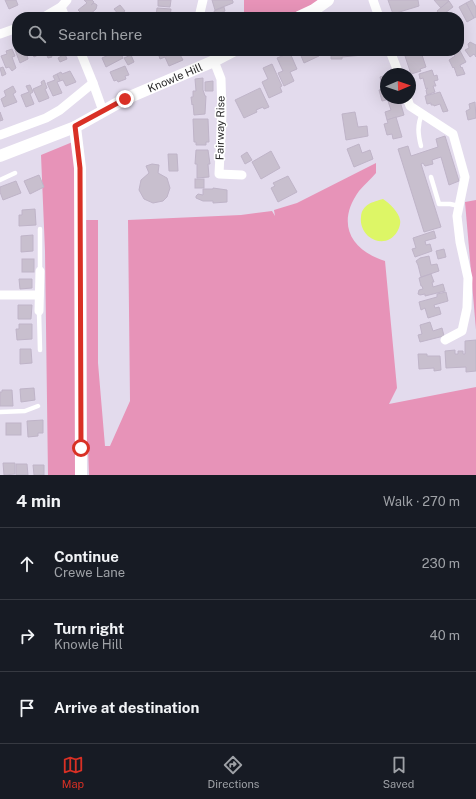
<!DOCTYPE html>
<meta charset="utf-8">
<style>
body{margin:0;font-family:"Public Sans",sans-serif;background:#20242c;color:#f1f3f6}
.compass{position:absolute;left:380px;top:68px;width:36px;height:36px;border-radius:50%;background:#171b24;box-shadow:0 4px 16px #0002;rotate:88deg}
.stop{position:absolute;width:12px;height:12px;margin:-9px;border:3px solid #d93025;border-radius:50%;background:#fff}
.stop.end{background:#d93025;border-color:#fff;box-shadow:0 1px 4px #0008}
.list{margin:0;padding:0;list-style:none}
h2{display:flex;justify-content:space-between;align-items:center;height:52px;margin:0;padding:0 16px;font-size:17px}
h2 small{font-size:13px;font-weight:400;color:#9ea1a6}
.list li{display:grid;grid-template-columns:26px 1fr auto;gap:12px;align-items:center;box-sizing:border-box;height:72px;padding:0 16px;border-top:1px solid #363941}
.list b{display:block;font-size:15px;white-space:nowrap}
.list p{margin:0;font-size:13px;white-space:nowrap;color:#9ea1a6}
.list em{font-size:13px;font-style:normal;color:#9ea1a6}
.icon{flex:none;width:22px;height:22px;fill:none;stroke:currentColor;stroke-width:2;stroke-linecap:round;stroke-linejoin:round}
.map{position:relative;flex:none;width:476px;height:475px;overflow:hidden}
.search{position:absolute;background:#171b24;box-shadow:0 4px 16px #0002;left:12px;right:12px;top:12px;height:44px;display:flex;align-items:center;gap:10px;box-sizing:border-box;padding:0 14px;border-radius:16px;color:#9ea1a6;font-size:15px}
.sheet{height:268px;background:#171b24}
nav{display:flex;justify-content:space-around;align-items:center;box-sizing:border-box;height:56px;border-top:1px solid #363941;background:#171b24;font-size:11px;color:#9ea1a6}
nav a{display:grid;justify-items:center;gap:2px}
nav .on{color:#d93025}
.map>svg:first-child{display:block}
.green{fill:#e793b8}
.water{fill:#ddf666}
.building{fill:#c8bfce;stroke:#bfb4c8}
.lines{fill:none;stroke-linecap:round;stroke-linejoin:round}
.service{stroke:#fff;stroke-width:4.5}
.minor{stroke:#fff;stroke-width:9}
.tertiary{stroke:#fff;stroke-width:12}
.route{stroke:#d93025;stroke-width:5}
.labels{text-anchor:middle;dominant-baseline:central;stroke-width:3.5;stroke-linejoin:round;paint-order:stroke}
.street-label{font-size:11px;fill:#2a2a2a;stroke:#fff}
</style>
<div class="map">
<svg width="476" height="475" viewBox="0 0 476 475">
<rect width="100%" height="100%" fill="#e3dbed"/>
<g class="green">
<path d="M 244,0 L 328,0 L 299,17 L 244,17 Z"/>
<path d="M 75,141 L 80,220 L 98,220 L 98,363 L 105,446 L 110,446 L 130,401 L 128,220 L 241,215 L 272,211 L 275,216 L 274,210 L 297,203 L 376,163 L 376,173 C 371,179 364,185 359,191 C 336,223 350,250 385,261 L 397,388 L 389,404 L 476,387 L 476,475 L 89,475 L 88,447 L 81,448 L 81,475 L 48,475 L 45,251 L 41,155 Z"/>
<path d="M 476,200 L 476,330 L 465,202 Z"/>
</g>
<path class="water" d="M 383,199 C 389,203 399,212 400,220 C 401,223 399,229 397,232 C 390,243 378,244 368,236 C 363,231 360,224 361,217 C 362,204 373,202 383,199 Z"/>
<g class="building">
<path d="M 5,0 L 16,0 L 18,5 L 9,9 Z"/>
<path d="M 84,0 L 92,0 L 94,2 L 91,5 L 94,3 L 97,5 L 96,9 L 87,17 L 85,17 L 78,10 L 87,3 Z"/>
<path d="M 158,0 L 171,0 L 170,7 L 158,6 Z"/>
<path d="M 212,0 L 232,0 L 233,1 L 233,3 L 215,10 Z"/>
<path d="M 388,0 L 418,0 L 419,6 L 393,14 Z"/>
<path d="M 434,0 L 448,0 L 449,1 L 441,8 Z"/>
<path d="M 472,0 L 476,7 L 476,17 L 474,18 L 466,3 Z"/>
<path d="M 449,1 L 453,7 L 441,16 L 437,11 Z"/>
<path d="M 466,3 L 474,18 L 467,22 L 459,7 Z"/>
<path d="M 120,5 L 125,11 L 119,15 L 114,9 Z"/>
<path d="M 224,7 L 225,11 L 221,13 L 222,17 L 207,17 L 215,14 L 214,11 Z"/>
<path d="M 157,8 L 171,9 L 170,17 L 156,17 Z"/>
<path d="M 470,42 L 476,45 L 476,57 L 474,54 L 470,57 L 465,50 L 469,48 L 468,44 Z"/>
<path d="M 12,49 L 15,56 L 12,57 L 16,68 L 12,71 L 9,67 L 6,68 L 1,56 L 7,54 L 6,51 Z"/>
<path d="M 17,49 L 17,51 L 26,51 L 28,59 L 20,63 L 15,50 Z"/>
<path d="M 459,49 L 466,62 L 460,65 L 461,68 L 462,67 L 465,74 L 457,76 L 454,67 L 453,68 L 449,60 L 455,56 L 453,51 L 459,51 Z"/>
<path d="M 31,51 L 41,51 L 42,53 L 34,57 Z"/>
<path d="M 45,51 L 49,51 L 52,57 L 48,58 Z"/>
<path d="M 98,51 L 107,51 L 99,54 Z"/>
<path d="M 117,51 L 117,53 L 120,52 L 123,58 L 106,67 L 102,58 Z"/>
<path d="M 159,51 L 164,51 L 165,53 L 159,56 L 157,52 Z"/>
<path d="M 176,51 L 178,51 L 183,60 L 169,66 L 165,57 L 160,59 L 159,56 L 165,53 L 166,56 Z"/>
<path d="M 299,51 L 317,51 L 319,56 L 304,63 Z"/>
<path d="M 331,51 L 363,51 L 363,55 L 342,57 L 342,59 L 331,59 Z"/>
<path d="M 421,52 L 426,67 L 420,69 L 421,71 L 411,74 L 405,56 Z"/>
<path d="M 290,53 L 297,69 L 290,72 L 294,81 L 284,86 L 278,73 L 283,71 L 277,58 Z"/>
<path d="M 65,54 L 67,59 L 60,62 L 58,58 Z"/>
<path d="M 131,55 L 134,62 L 128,65 L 124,58 Z"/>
<path d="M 272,64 L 282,86 L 280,87 L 282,92 L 269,98 L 262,82 L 268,79 L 263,68 Z"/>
<path d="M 125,66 L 129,75 L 125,76 L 126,79 L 118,82 L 117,80 L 114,81 L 110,72 Z"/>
<path d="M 3,67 L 6,74 L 2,76 L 0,68 Z"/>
<path d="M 432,70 L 434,76 L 437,75 L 438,80 L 434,81 L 436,86 L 433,86 L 435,92 L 427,95 L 426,90 L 428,88 L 426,89 L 423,78 L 420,79 L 419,74 Z"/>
<path d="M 70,71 L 76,82 L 66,86 L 63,80 L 60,81 L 57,74 L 61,72 L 62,74 Z"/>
<path d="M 57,74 L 60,81 L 57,82 L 62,93 L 53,96 L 47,83 L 55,80 L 53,76 Z"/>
<path d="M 386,75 L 386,98 L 390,99 L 382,101 L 379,90 L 383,89 L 380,77 Z"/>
<path d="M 203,78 L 203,90 L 205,96 L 206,96 L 205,114 L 194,115 L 193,104 L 192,105 L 191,97 L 193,97 L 193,91 L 196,91 L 195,79 Z"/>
<path d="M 44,80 L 47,88 L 45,89 L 49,98 L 39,102 L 33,89 L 42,85 L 41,82 Z"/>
<path d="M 213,81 L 213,91 L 205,91 L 205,82 Z"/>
<path d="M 30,85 L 33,92 L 30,94 L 34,104 L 26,107 L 21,95 L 29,92 L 26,86 Z"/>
<path d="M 13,86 L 16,92 L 13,94 L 17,102 L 4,107 L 1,99 L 6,96 L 4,91 Z"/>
<path d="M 260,88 L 269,107 L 264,109 L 263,107 L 256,110 L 257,112 L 244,118 L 235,100 Z"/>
<path d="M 440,92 L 448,111 L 443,112 L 440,104 L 434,106 L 434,105 L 431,105 L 431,103 L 427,104 L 425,96 Z"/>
<path d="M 390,98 L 399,98 L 404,115 L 387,120 L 385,112 L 391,110 L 388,101 L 391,100 Z"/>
<path d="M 475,102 L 476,118 L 468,120 L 466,111 L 470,109 L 469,104 Z"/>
<path d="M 0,112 L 3,120 L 0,121 Z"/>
<path d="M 355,112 L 358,127 L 367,126 L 368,136 L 346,140 L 342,114 Z"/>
<path d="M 396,117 L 402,137 L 393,139 L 392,134 L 387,135 L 384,124 L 388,123 L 387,120 Z"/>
<path d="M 193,119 L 208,119 L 209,142 L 206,142 L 206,145 L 196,145 L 196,142 L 194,142 Z"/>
<path d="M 445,136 L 459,181 L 449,185 L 441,157 L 432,160 L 433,164 L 425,166 L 423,163 L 421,164 L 441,227 L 424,232 L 398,149 L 408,146 L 411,156 L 438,147 L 436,139 Z"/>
<path d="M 359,144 L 362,153 L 370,150 L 373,159 L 354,167 L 347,149 Z"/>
<path d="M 196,150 L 208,150 L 210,164 L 208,164 L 209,177 L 197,178 L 197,164 L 195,164 Z"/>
<path d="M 271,151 L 280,168 L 261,179 L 252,162 Z"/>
<path d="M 247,152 L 252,160 L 245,164 L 241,156 Z"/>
<path d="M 168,154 L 177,154 L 178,171 L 169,171 Z"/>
<path d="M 152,164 L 159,165 L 158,173 L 167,178 L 170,188 L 167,197 L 163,201 L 153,203 L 144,199 L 139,190 L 141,180 L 149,173 L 146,166 Z"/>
<path d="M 39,175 L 44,187 L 30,194 L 24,181 Z"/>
<path d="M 288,176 L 297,192 L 278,202 L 271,188 L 275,186 L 273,183 Z"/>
<rect x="195" y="179" width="9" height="9"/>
<path d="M 16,181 L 21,193 L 3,200 L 0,192 L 0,187 Z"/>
<path d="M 213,188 L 227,190 L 227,202 L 213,203 L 213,201 L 203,201 L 196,198 L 196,196 L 198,194 L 203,195 L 203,189 L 213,189 Z"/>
<path d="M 35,209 L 36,225 L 19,226 L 19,215 L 22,215 L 22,210 Z"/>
<path d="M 434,231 L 436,238 L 425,241 L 426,245 L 430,244 L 432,251 L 415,257 L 412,249 L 416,248 L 413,238 Z"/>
<path d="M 33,235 L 33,251 L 21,252 L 21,236 Z"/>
<path d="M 444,249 L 446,257 L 438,259 L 436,251 Z"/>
<path d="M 429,256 L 431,265 L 437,264 L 439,271 L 421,277 L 418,265 L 416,261 L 420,258 Z"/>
<rect x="22" y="259" width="12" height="13"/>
<path d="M 431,274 L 434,282 L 432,282 L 433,287 L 443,284 L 445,291 L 425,296 L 425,294 L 420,295 L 418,294 L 419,290 L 423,289 L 422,286 L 421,286 L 419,278 Z"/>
<path d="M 19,279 L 32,279 L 32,288 L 20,289 Z"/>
<path d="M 446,292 L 448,301 L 434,305 L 435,308 L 439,307 L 441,314 L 428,318 L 425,308 L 421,310 L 419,302 L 437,297 L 437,294 Z"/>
<path d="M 18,305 L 32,305 L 31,319 L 18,319 Z"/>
<path d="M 430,322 L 433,331 L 442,328 L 444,336 L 420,342 L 418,335 L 422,334 L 420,325 Z"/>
<path d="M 19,324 L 32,324 L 32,339 L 17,340 L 16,329 L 19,329 Z"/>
<path d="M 476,340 L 476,371 L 466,372 L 466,367 L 446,368 L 445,351 L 455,350 L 455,354 L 458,354 L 458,351 L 463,351 L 463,354 L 465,354 L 465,341 Z"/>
<path d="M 20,349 L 31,349 L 32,363 L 20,364 Z"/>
<path d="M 418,354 L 427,354 L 427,356 L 440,356 L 441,370 L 434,371 L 434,368 L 419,369 Z"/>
<path d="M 34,388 L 35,400 L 21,402 L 20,389 Z"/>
<path d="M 2,390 L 12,390 L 13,406 L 0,406 L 0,392 L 2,392 Z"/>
<path d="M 43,420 L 43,433 L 38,433 L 38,436 L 28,437 L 27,421 Z"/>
<rect x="6" y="423" width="15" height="12"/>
<path d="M 3,463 L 15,463 L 15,474 L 4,475 Z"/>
<path d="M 16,464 L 27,464 L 28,475 L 16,475 Z"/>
<path d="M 33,465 L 44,465 L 44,475 L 34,475 Z"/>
</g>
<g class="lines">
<g class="service">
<path d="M 421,146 C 418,134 417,125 422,114"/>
<path d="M 431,177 L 439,204 L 450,204 L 459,206"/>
<path d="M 0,180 L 15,173"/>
<path d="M 40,271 L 40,229"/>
<path d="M 39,311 L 40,350"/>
<path d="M 0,412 L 25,411 L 38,406"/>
</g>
<g class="minor">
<path d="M 373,0 L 379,17"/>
<path d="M 61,7 L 65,17"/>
<path d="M 44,17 L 61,7 L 67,0"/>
<path d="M 199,17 L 203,0"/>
<path d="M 0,34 L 17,28"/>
<path d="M 80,51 L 93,83 L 103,111"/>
<path d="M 390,51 L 399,74"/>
<path d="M 214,61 L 221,79 L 222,114 L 219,174 L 242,175"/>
<path d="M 407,98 L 410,106 L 453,134 L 465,177 L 457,216 L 460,242 L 468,278 L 467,308 L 462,331 L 445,340"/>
<path d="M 0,135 L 46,118 L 60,110 L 93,83"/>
<path d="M 0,295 L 39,295"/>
<path d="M 39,311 L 40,271"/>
</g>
<g class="tertiary">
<path d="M 299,17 L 314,10 L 328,0"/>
<path d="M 75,127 L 80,168 L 81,475"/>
<path id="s1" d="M 0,156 L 75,127 L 125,99 L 214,61 L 233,51"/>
</g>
</g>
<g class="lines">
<path class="route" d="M 81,448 L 80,168 L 75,126 L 125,99"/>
</g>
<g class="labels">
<g class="street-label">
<text stroke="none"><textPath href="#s1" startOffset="192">Knowle Hill</textPath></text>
<text transform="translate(220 128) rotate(-89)">Fairway Rise</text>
</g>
</g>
</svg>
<svg class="compass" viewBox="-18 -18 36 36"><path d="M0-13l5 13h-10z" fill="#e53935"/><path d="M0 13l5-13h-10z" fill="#9ea1a6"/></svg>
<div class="stop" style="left:81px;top:448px"></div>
<div class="stop end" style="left:125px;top:99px"></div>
<div class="search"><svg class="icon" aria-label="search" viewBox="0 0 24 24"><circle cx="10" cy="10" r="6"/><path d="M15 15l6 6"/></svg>Search here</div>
</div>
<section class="sheet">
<h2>4 min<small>Walk · 270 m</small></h2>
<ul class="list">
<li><svg class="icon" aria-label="ahead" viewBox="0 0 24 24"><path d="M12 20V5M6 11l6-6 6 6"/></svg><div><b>Continue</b><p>Crewe Lane</p></div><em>230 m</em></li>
<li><svg class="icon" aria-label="right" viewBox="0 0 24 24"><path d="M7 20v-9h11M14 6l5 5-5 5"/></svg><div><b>Turn right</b><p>Knowle Hill</p></div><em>40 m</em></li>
<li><svg class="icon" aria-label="arrive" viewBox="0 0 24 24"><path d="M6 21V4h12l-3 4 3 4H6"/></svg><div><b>Arrive at destination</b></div></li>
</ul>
</section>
<nav>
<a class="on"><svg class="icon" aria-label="map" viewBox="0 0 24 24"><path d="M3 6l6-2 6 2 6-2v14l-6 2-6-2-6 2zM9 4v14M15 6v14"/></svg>Map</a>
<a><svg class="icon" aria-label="directions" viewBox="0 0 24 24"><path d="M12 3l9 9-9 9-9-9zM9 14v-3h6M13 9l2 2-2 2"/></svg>Directions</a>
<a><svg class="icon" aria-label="saved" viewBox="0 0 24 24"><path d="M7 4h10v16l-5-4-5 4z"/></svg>Saved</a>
</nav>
